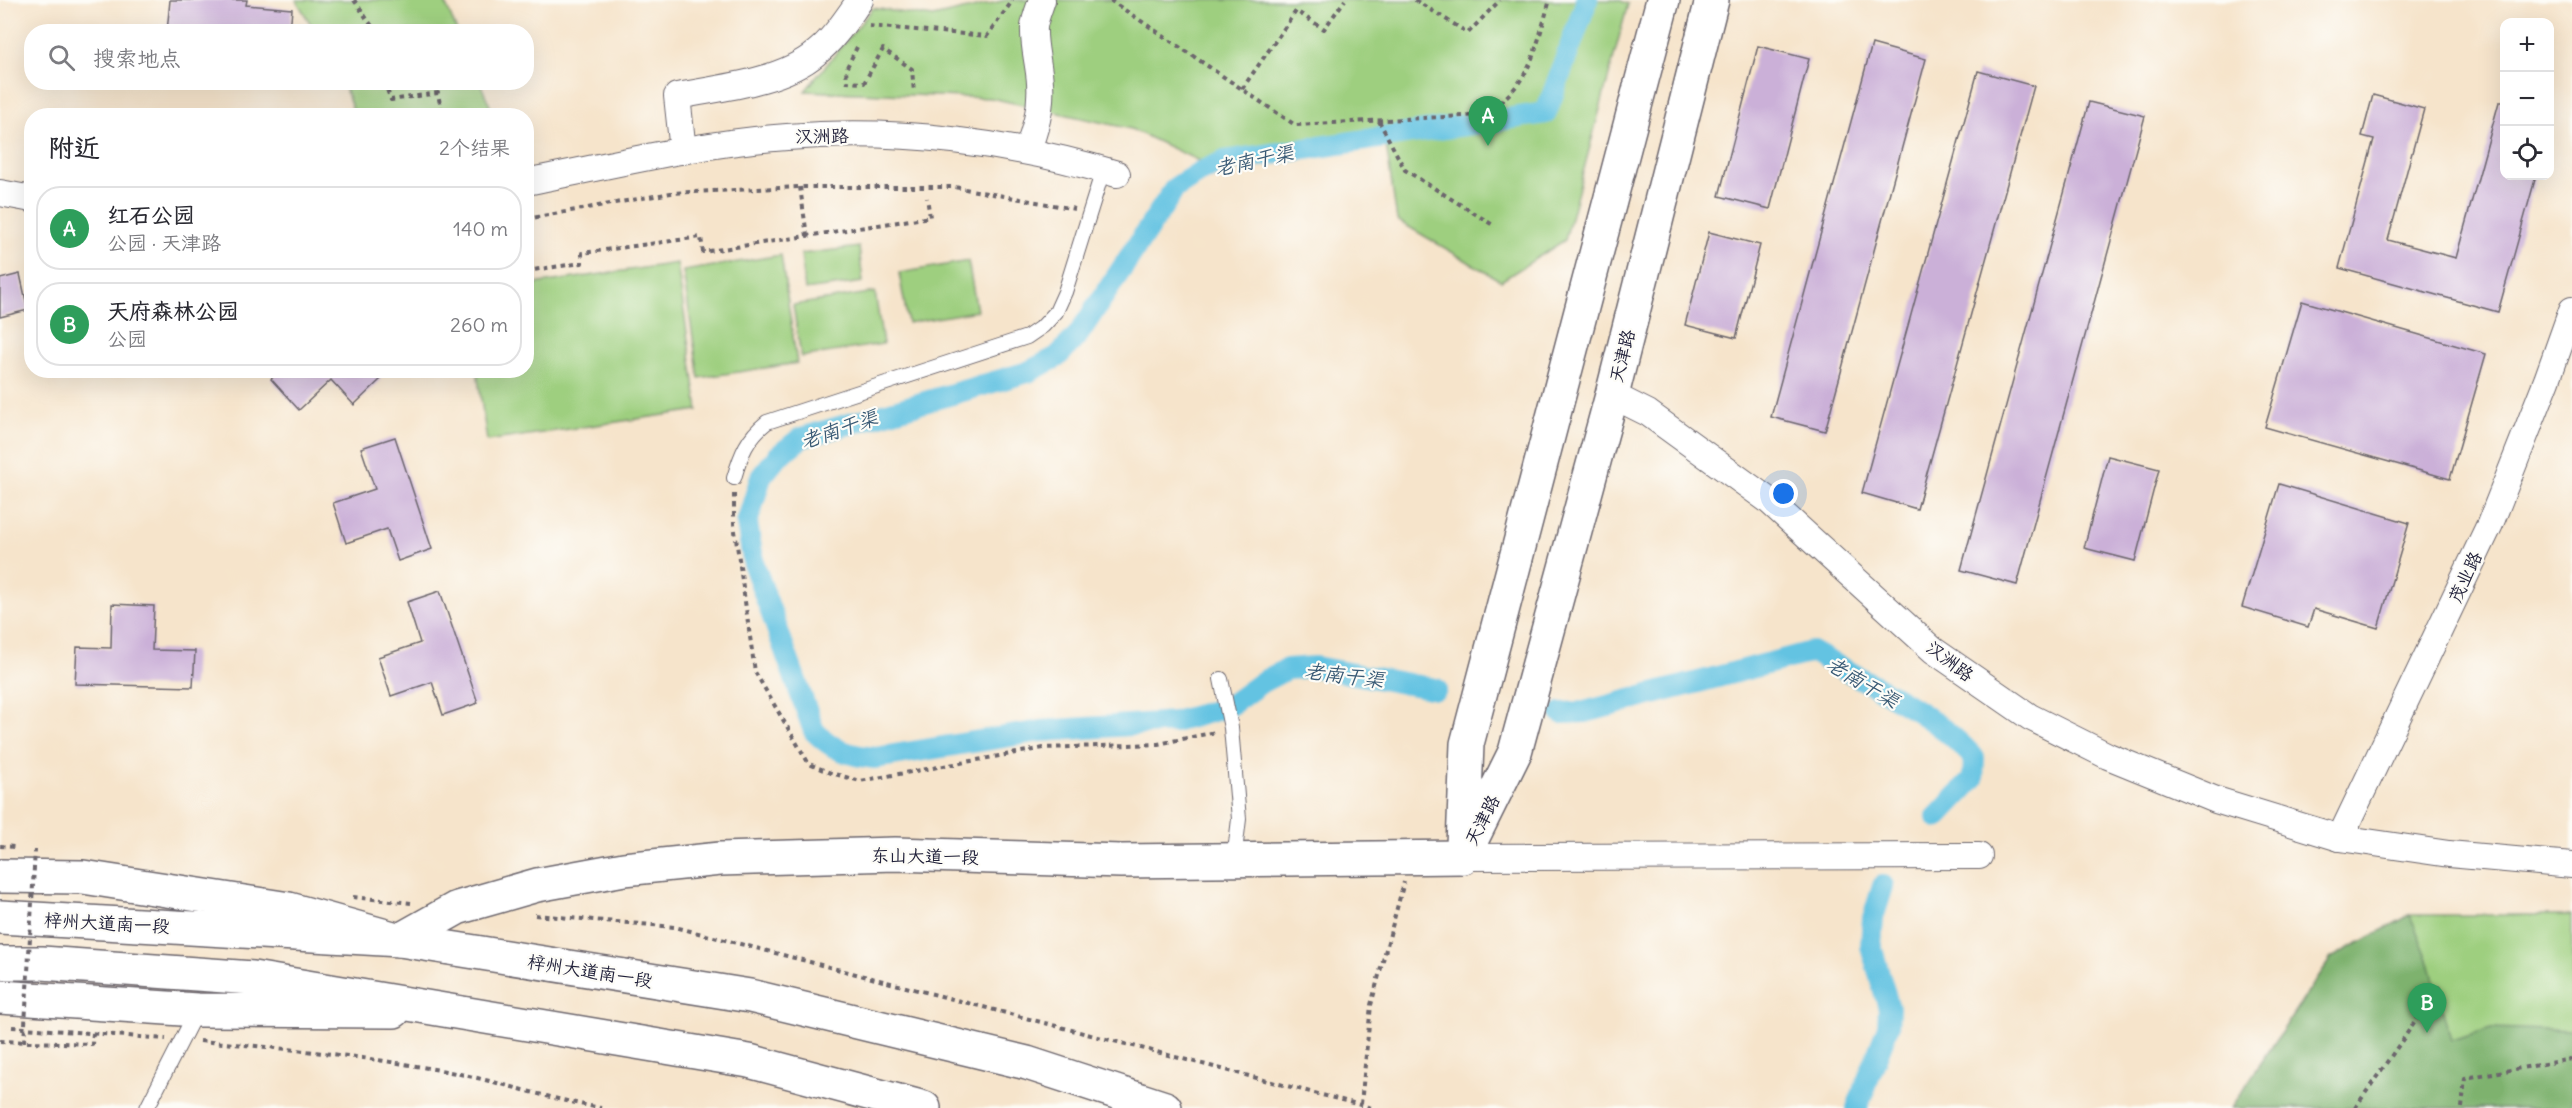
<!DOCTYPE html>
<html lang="zh">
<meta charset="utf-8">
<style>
body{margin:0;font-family:Delius,"LXGW WenKai TC",sans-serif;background:#f7f7f7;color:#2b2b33}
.controls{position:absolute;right:18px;top:18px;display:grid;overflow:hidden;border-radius:12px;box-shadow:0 6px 24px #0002}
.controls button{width:54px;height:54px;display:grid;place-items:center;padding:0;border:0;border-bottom:2px solid #e1e1e2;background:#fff;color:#2b2b33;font:30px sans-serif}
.you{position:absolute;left:1784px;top:494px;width:21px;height:21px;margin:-15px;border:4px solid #fff;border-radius:50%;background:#1a73e8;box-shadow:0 0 0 9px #1a73e833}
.badge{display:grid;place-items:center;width:39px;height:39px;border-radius:50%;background:#1f6fb2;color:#fff;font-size:20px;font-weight:700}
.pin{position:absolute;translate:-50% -50px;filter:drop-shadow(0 2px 3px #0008)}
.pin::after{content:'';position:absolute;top:32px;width:21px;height:18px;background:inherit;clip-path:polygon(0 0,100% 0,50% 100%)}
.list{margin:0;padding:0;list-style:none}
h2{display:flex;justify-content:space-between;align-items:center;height:78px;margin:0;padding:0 24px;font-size:26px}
h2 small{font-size:20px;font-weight:400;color:#7c7c81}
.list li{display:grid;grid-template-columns:39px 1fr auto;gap:18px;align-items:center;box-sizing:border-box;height:84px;margin:0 12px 12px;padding:0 12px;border:2px solid #e1e1e2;border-radius:24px}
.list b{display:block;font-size:22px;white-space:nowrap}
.list p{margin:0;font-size:20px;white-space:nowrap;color:#7c7c81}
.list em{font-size:20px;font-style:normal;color:#7c7c81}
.icon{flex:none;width:33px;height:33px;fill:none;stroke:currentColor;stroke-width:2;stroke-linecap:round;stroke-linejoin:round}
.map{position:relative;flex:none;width:2572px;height:1108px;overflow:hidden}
.search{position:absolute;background:#fff;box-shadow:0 6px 24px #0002;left:24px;top:24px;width:510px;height:66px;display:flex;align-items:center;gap:15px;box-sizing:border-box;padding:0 21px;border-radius:24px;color:#7c7c81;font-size:22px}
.panel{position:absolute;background:#fff;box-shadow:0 6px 24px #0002;left:24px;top:108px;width:510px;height:270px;border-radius:24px}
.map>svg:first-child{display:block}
.green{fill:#9ecf7f;stroke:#60785d;stroke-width:1.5}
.forest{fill:#7eb26e;stroke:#506a54;stroke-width:1.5}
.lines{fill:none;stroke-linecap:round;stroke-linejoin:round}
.canal{stroke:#63c3e2;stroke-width:22}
.building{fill:#cbb0d8}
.lane-casing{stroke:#6c666d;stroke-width:16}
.street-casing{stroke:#6c666d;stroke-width:28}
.secondary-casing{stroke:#6c666d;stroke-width:36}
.highway-casing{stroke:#6c666d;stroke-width:36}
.path{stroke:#6c666d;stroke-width:4;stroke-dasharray:4.5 4.5;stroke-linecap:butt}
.lane{stroke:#fff;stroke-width:14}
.street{stroke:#fff;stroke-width:26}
.secondary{stroke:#fff;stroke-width:33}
.highway{stroke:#fff;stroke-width:33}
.path-bridge{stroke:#6c666d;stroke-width:4;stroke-dasharray:4.5 4.5;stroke-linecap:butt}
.labels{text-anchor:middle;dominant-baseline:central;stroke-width:4.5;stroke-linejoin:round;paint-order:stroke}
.street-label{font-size:18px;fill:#22223b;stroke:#fdfcf7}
.water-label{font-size:20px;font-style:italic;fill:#395a75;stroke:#fdfcf7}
</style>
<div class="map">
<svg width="2572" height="1108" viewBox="0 0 2572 1108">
<rect width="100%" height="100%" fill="#fdfcf7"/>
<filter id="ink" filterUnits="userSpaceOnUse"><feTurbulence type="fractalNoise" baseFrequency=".0167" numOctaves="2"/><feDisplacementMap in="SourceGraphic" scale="12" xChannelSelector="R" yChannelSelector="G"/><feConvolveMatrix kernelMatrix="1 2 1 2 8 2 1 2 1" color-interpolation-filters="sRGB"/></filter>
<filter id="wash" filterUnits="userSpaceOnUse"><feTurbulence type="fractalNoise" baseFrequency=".008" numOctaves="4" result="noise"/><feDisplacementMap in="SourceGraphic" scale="24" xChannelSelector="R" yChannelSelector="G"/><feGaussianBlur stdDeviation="1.35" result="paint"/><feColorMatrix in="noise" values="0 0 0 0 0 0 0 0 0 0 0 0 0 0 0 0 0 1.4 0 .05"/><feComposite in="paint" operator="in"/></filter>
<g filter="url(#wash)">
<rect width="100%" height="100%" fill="#f6e4cb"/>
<g class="green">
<path d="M 296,0 L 444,0 L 457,31 L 315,31 Z"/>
<path d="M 1006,0 L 1619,0 L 1628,4 L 1565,240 L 1501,281 L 1397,220 L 1384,130 L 1199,161 L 1131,129 L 991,98 L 805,91 L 873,8 L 933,17 Z"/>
<path d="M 343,83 L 480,83 L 494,115 L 355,115 Z"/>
<path d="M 859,247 L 863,282 L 805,290 L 801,254 Z"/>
<path d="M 781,255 L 797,363 L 699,378 L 683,271 Z"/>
<path d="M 968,261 L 977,311 L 908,323 L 899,273 Z"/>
<path d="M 677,263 L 698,410 L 487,441 L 477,371 L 526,370 L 527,285 Z"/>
<path d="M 875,292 L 883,344 L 801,357 L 793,305 Z"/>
<path d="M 2410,915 L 2572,915 L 2572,1108 L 2231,1108 L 2331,958 Z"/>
</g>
<path class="forest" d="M 2410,915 L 2428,959 L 2451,1040 L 2492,1028 L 2572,1031 L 2572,1108 L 2231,1108 L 2331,958 Z"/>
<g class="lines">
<g class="canal">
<path d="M 1436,689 L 1315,667 L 1287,669 L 1262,682 L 1228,707 L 1174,722 L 1041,731 L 875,758 C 848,755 834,751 814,731 L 754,565 L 747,523 L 761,477 L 778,456 L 801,438 L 1028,372 L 1057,357 L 1078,335 L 1175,188 L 1200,172 L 1225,161 L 1546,113 L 1587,0"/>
<path d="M 1561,713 L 1585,712 L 1812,652 C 1864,681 1935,713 1974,758 L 1973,779 L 1937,817"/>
<path d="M 1857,1108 L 1888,1027 L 1889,1008 L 1871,946 L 1873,918 L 1883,886"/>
</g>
</g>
<g id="blocks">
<g class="building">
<path d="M 170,0 L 247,0 L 246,5 L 292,9 L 290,32 L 167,32 Z"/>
<path d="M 1872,44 L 1926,59 L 1825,431 L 1771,417 Z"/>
<path d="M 1758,46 L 1809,59 L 1770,209 L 1719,196 Z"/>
<path d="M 1978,71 L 2034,86 L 1917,509 L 1862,493 Z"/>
<path d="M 2373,95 L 2424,109 L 2388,240 L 2456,258 L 2499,102 L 2505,102 L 2505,176 L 2536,176 L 2498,312 L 2339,268 L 2374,139 L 2362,136 Z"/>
<path d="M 2089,102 L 2145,116 L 2017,585 L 1961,570 Z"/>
<path d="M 1709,232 L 1760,245 L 1736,338 L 1685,325 Z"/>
<path d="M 20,274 L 28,310 L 0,317 L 0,279 Z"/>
<path d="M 2302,301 L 2486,354 L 2450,479 L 2265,427 Z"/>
<path d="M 280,370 L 373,370 L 381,379 L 354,405 L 331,380 L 299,410 L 271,379 Z"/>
<path d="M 395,437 L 432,549 L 398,561 L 387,529 L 346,543 L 333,503 L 375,489 L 361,448 Z"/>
<path d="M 2108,456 L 2159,469 L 2135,561 L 2084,548 Z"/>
<path d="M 2279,484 L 2409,523 L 2378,628 L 2314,609 L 2308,627 L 2242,607 Z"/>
<path d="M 440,591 L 478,703 L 443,715 L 432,682 L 391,696 L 378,657 L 420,643 L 407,602 Z"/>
<path d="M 112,604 L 154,606 L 152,650 L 195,651 L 193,687 L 75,684 L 77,647 L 111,648 Z"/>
</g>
</g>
</g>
<g filter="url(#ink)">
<use href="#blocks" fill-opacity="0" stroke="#6c666d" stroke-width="1.5"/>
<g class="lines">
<defs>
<g id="lane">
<path d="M 734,478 C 741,454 747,438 767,422 L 1027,337 L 1043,326 L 1056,312 L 1065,292 L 1103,170"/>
<path d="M 1221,679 L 1231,728 L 1239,819 L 1234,860"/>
<path d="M 147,1108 L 196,1012"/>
</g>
<g id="street">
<path d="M 683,151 L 677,96 C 720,88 782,82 816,53 C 834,39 847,18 860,0"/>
<path d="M 1027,151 C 1036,129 1042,107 1040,83 C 1039,64 1033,46 1034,27 C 1035,18 1039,9 1042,0"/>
<path d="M 526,182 C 613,165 700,143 787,137 C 897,128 1011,142 1117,174"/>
<path d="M 0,193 L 32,199"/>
<path d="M 1612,395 L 1648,413 L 1768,500 L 1933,650 L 2030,717 L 2108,756 L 2216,800 L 2340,838 L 2449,854 L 2572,865"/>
<path d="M 2340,838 L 2490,524 L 2547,380 L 2572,310"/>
<path d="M 1463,857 L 1979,856"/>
</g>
<g id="secondary">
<path d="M 1463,846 L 1467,744 L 1663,0"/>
<path d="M 1463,857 L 1515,752 L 1612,395 L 1712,0"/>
<path d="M 0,876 L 83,877 L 289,909 L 400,940 L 457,908 L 537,885 L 624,869 L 720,859 L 895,854 L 1121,861 L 1463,857"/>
<path d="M 0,997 L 197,1010 L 394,1011"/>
</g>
<g id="highway">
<path d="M 0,917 L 400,940 L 750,996 L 1027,1063 L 1165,1108"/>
<path d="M 0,963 L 42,963 L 253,978 L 749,1061 L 924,1108"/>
</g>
</defs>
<use href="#lane" class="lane-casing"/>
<use href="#street" class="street-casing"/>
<use href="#secondary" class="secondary-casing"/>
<use href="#highway" class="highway-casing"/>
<g class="path">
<path d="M 354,0 L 376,32"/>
<path d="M 1110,0 L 1295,125 L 1480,115 C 1532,87 1534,52 1550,0"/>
<path d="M 1415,0 L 1468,33 L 1500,0"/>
<path d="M 869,26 L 987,36 L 1013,0"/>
<path d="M 857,47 L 846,69 L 847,82 L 864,83 L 883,49 L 912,69 L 914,93"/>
<path d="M 384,82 L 391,100 L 438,93 L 442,116"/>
<path d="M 1242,89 L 1296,11 L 1324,29 L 1345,0"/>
<path d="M 1379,121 L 1405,170 L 1493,225"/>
<path d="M 800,187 L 807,236"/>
<path d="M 526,219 L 671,193 L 800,187 L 954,187 L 1075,209"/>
<path d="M 526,271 L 582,263 L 582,253 L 701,237 L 703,252 L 930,217 L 927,198"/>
<path d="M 734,494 L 734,524 L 755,672 L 809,764 L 831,773 L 860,781 L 1044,748 L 1158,744 L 1216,732"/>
<path d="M 0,846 L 15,847"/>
<path d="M 353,897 L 411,903"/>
<path d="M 535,915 L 675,927 L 1372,1108"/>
<path d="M 12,1027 L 166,1039"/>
<path d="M 0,1041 L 92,1044 L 93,1033"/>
<path d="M 200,1041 C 282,1048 364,1056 445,1071 C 498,1081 548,1099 601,1108"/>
<path d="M 1361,1104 L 1371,1005 L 1404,882"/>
<path d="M 2355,1108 L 2440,986"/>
<path d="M 2462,1108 L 2465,1078 L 2572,1059"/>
</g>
<use href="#lane" class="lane"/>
<use href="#street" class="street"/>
<use href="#secondary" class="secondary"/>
<use href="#highway" class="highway"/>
<path class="path-bridge" d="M 24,1042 L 35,850"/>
</g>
</g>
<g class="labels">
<g class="street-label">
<text transform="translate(822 136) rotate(-1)">汉洲路</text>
<text transform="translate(1622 356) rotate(-76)">天津路</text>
<text transform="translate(2465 577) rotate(-65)">茂业路</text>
<text transform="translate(1950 661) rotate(37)">汉洲路</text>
<text transform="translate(1482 820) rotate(-63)">天津路</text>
<text transform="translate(925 856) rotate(1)">东山大道一段</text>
<text transform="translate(107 923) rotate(3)">梓州大道南一段</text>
<text transform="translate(590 971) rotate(9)">梓州大道南一段</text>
</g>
<g class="water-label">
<text transform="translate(1254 160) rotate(-12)">老南干渠</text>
<text transform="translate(839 429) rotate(-19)">老南干渠</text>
<text transform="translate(1344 675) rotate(7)">老南干渠</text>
<text transform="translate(1863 682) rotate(31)">老南干渠</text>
</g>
</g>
</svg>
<div class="controls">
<button>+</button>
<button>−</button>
<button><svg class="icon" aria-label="locate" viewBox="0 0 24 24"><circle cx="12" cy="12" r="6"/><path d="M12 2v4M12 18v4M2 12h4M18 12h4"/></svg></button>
</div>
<div class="you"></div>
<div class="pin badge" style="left:1488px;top:146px;background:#2e9e5b">A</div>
<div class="pin badge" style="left:2427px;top:1033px;background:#2e9e5b">B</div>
<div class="search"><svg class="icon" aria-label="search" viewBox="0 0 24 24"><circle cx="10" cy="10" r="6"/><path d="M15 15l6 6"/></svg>搜索地点</div>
<section class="panel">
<h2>附近<small>2个结果</small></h2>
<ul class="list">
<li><span class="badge" style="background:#2e9e5b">A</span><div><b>红石公园</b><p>公园 · 天津路</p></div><em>140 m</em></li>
<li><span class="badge" style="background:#2e9e5b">B</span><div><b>天府森林公园</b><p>公园</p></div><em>260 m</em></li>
</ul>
</section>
</div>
